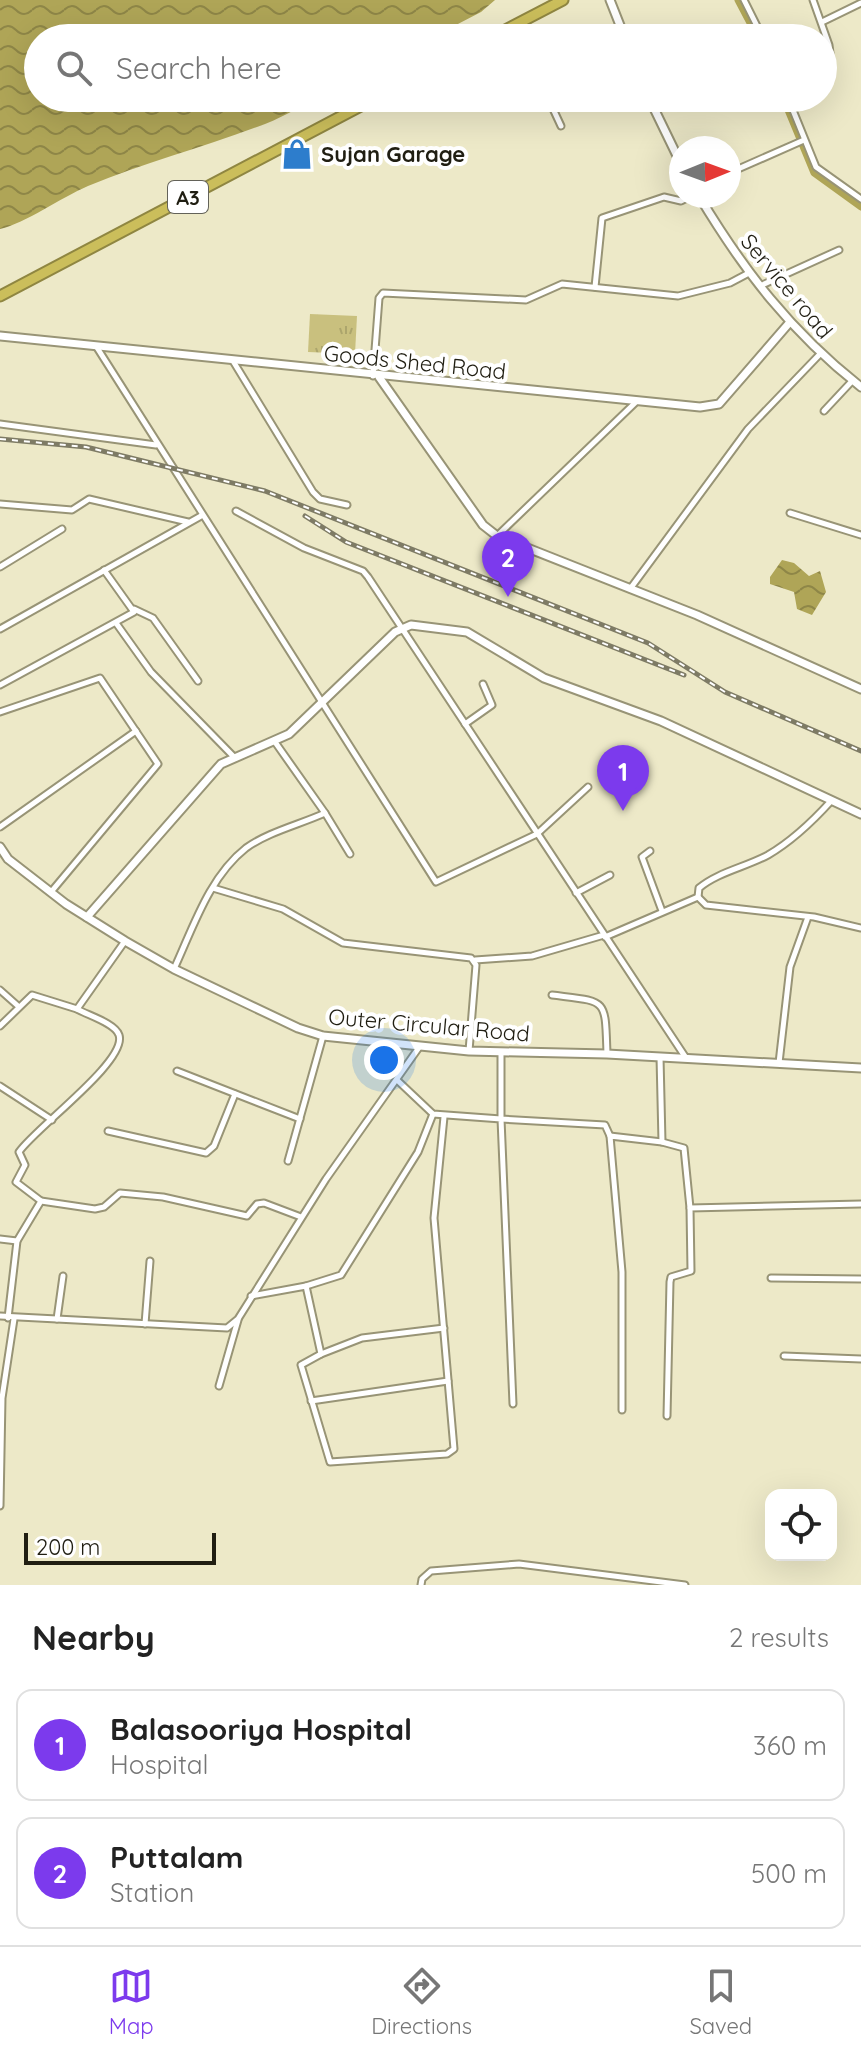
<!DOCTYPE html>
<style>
body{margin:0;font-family:Quicksand,sans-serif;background:#f6f6f6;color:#222}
.controls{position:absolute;right:24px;bottom:24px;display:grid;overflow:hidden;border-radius:16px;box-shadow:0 8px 32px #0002}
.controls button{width:72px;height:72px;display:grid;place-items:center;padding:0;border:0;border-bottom:2px solid #e0e0e0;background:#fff;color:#222;font:40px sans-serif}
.compass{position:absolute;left:669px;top:136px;width:72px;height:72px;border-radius:50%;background:#fff;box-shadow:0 8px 32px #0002;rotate:89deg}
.scale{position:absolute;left:24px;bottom:20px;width:192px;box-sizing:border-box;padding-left:8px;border:4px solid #201e12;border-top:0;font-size:22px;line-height:28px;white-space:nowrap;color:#201e12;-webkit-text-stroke:6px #fff;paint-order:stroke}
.you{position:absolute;left:384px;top:1060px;width:28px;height:28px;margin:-20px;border:6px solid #fff;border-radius:50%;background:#1a73e8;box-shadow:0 0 0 12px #1a73e833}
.badge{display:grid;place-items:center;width:52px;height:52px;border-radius:50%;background:#7c3aed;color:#fff;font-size:26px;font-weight:700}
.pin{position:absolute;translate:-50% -66px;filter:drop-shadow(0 2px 4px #0008)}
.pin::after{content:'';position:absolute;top:42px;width:28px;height:24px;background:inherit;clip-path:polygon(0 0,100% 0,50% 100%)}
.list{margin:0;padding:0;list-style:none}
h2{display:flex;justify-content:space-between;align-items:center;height:104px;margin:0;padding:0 32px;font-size:34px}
h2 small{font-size:26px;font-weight:400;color:#767676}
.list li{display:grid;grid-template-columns:52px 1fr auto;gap:24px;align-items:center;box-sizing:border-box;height:112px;margin:0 16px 16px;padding:0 16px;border:2px solid #e0e0e0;border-radius:16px}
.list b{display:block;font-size:30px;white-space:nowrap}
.list p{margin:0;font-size:26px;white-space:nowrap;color:#767676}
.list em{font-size:26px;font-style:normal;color:#767676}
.icon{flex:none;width:44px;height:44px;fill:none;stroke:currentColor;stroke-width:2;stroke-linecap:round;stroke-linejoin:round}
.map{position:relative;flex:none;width:861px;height:1585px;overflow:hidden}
.search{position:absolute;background:#fff;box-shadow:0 8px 32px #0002;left:24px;right:24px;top:24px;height:88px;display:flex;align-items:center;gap:20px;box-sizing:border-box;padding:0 28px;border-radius:44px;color:#767676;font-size:30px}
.sheet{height:360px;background:#fff}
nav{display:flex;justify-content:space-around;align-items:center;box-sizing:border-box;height:112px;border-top:2px solid #e0e0e0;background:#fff;font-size:22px;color:#767676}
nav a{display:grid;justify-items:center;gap:4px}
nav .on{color:#7c3aed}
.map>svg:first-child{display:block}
.park{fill:url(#park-tufts)}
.water{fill:url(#water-waves)}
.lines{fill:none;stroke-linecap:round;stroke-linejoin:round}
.canal{stroke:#afa557;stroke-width:7}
.street-casing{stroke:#989476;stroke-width:9}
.secondary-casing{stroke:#989476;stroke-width:11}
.highway-casing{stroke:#8f8641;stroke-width:13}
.street{stroke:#fff;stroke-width:5}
.secondary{stroke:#fff;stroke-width:7}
.highway{stroke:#cbbe5b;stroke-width:9}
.rail-casing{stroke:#7e7b65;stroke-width:5}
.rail{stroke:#fff;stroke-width:2;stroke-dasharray:6;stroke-linecap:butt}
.labels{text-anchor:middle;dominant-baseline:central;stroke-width:8;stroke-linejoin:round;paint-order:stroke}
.shield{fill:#fff;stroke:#636259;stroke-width:2}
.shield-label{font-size:20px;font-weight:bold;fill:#201e12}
.poi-label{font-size:22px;font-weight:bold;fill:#201e12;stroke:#fff;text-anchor:start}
.street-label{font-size:22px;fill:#201e12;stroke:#fff}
</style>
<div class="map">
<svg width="861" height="1585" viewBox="0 0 861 1585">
<defs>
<pattern id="park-tufts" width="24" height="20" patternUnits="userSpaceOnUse" patternTransform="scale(2)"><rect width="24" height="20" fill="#c9c07e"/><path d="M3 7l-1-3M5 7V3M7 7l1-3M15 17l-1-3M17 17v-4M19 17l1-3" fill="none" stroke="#aca56c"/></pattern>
<pattern id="water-waves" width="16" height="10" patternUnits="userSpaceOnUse" patternTransform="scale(2)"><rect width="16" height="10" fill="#afa557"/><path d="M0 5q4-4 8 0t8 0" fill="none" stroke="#8e8647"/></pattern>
</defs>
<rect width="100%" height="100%" fill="#ede9c8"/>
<path class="park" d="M 310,314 L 357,316 L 355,354 L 308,352 Z"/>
<g class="water">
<path d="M 0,0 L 495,0 L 481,12 L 431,38 L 38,38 L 38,98 L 319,98 C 298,107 279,120 257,127 C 201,148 144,163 88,186 C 60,198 26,223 0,229 Z"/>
<path d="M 782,560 L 794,563 L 809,576 L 820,571 L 826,592 L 812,615 L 797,609 L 794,592 L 770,584 L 770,577 Z"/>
</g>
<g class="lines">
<g class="canal">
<path d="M 738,0 L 758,38"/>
<path d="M 783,98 L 814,173 L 861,207"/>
</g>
<defs>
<g id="street">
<path d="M 744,0 L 763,38"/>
<path d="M 813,0 L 829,45 L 830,53 L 823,60"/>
<path d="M 822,22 L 861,3"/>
<path d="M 512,27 L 518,38"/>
<path d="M 548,98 L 561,126"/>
<path d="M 788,98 L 816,167 L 861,199"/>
<path d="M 729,173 L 804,140"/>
<path d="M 760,286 L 839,250"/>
<path d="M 595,287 L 602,218 L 664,197 L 681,201 L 691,196"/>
<path d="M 96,346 L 436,882 L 537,834 L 588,787"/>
<path d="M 233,361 L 313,492 L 320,499 L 347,505"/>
<path d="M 373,376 L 379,298 L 383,293 L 526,300 L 562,284 L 678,296 L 730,283 L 747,274"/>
<path d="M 824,411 L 853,380"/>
<path d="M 0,424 L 156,445"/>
<path d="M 0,504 L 72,510 L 89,499 L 188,522"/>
<path d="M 236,511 L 304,548 L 363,571 L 368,577 L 686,1058"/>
<path d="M 790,513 L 861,535"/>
<path d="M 497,536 L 637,401"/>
<path d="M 0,567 L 62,529"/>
<path d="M 630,589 L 748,429 L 820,354"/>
<path d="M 134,609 L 153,618 L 198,681"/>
<path d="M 116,623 L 151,672 L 233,756"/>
<path d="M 0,629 L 201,516"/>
<path d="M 0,685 L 134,612 L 104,570"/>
<path d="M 0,712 L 100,678 L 158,764 L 51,892"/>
<path d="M 465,724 L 492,705 L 483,684"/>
<path d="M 325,813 L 350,854"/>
<path d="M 0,827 L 136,731"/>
<path d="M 650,851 L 642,857 L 662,911"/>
<path d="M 213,888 L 283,909 L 343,943 L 471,958 L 476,965 L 469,1051"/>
<path d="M 576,893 L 610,875"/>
<path d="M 698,897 L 699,888 C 718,872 746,867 768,855 C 792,841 812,822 831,801"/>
<path d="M 605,937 L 698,897 L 706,905 L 814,917 L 861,928"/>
<path d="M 475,960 L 532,956 L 604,935"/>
<path d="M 174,969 C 193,928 209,877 246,848 C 268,832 301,824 325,813 L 275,742"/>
<path d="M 0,990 L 18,1006"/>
<path d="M 552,995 C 608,1002 605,997 607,1054"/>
<path d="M 0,1026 L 32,995 L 77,1009"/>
<path d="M 501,1052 L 501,1119 L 605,1125 L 610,1136"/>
<path d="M 660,1057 L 662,1142"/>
<path d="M 779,1063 L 790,967 L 808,917"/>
<path d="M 177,1071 L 300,1119"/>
<path d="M 397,1080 L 433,1114 L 501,1119 L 513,1404"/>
<path d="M 0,1086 L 52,1120"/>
<path d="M 108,1131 L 206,1153 L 214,1146 L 235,1094"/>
<path d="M 288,1161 L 323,1036"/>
<path d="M 41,1201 L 16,1182 L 25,1165 L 19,1152 C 34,1129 128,1061 119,1035 C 115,1023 87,1015 77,1009 L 125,941"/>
<path d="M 0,1239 L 17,1241"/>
<path d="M 771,1278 L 861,1279"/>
<path d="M 306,1286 L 341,1275 L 418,1152 L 433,1114"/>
<path d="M 251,1296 L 306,1286 L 321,1354 L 301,1365 L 330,1462 L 447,1454 L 454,1449 L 434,1218 L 444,1117"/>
<path d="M 0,1316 L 227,1328 L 238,1319 L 326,1179 L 420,1046"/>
<path d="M 8,1318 L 17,1241 L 41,1201 L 95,1209 L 104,1207 L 120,1193 L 163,1197 L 247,1216 L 257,1204 L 264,1203 L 301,1217"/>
<path d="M 57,1319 L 63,1276"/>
<path d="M 145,1324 L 150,1261"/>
<path d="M 321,1354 L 362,1338 L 444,1328"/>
<path d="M 784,1356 L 861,1359"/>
<path d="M 219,1386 L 238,1320"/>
<path d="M 311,1401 L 448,1381"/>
<path d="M 622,1410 L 622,1272 L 610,1136 L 662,1142 L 684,1148 L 690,1208"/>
<path d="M 667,1416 L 670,1282 L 671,1277 L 691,1271 L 690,1208 L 861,1204"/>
<path d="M 0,1506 L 2,1398 L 14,1319"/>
<path d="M 421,1585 L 422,1579 L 431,1571 L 519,1564 L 685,1585"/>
</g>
<g id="secondary">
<path d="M 610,0 L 625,38"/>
<path d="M 649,98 L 681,164"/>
<path d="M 699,196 C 744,271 791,332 861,387"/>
<path d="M 0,336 L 700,407 L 719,404 L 790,322"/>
<path d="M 379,377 L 483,525 L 497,536 L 697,615 L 861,689"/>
<path d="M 0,847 L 8,859 L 66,904 L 125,941 L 174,969 L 298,1028 L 323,1036 L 469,1051 L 607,1054 L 861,1068"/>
<path d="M 87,917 L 221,764 L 289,734 L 395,632 L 411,625 L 467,632 L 544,678 L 661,721 L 861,814"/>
</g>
<g id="highway">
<path d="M 490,38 L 563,0"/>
<path d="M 0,296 L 376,98"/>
</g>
</defs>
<use href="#street" class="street-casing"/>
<use href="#secondary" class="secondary-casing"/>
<use href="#highway" class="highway-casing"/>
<use href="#street" class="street"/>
<use href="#secondary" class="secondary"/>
<use href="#highway" class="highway"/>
<defs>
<g id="rail">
<path d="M 0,439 L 86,447 L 265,491 L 648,643 L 725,692 L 861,751"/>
<path d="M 305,516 L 346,542 L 684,675"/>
</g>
</defs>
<use href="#rail" class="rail-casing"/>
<use href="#rail" class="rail"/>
</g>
<defs>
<symbol id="shop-bare" viewBox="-9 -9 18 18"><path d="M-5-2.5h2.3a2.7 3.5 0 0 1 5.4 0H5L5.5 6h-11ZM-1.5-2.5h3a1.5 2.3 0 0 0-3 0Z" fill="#2d7dcc" stroke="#fff" stroke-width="2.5" paint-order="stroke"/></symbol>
</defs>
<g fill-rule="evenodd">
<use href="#shop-bare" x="275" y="132" width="44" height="44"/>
</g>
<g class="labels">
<rect class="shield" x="168" y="181" width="40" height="32" rx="6"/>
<g class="shield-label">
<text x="188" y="197">A3</text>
</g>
<g class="poi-label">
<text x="321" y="154">Sujan Garage</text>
</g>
<g class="street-label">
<text transform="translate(787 286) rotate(50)">Service road</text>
<text transform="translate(415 362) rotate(6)">Goods Shed Road</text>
<text transform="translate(429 1025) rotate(5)">Outer Circular Road</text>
</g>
</g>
</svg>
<div class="controls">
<button><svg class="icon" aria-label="locate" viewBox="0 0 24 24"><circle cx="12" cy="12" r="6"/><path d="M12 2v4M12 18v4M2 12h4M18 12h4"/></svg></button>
</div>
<svg class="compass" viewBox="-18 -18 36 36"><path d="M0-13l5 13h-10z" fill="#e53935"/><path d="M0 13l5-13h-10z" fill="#767676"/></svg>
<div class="scale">200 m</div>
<div class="you"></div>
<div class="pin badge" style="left:623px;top:811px">1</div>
<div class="pin badge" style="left:508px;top:597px">2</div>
<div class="search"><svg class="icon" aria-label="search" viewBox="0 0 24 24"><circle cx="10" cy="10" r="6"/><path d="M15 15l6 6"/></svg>Search here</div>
</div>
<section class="sheet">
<h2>Nearby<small>2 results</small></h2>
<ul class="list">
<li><span class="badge">1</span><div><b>Balasooriya Hospital</b><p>Hospital</p></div><em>360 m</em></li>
<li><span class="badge">2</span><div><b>Puttalam</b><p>Station</p></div><em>500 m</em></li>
</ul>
</section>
<nav>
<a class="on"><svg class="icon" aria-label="map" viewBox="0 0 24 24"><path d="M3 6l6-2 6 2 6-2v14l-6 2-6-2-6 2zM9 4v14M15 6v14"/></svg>Map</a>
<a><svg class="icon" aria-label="directions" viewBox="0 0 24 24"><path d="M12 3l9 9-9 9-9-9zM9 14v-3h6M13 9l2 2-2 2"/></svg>Directions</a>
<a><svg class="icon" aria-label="saved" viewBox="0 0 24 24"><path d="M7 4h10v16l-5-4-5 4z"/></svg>Saved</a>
</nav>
